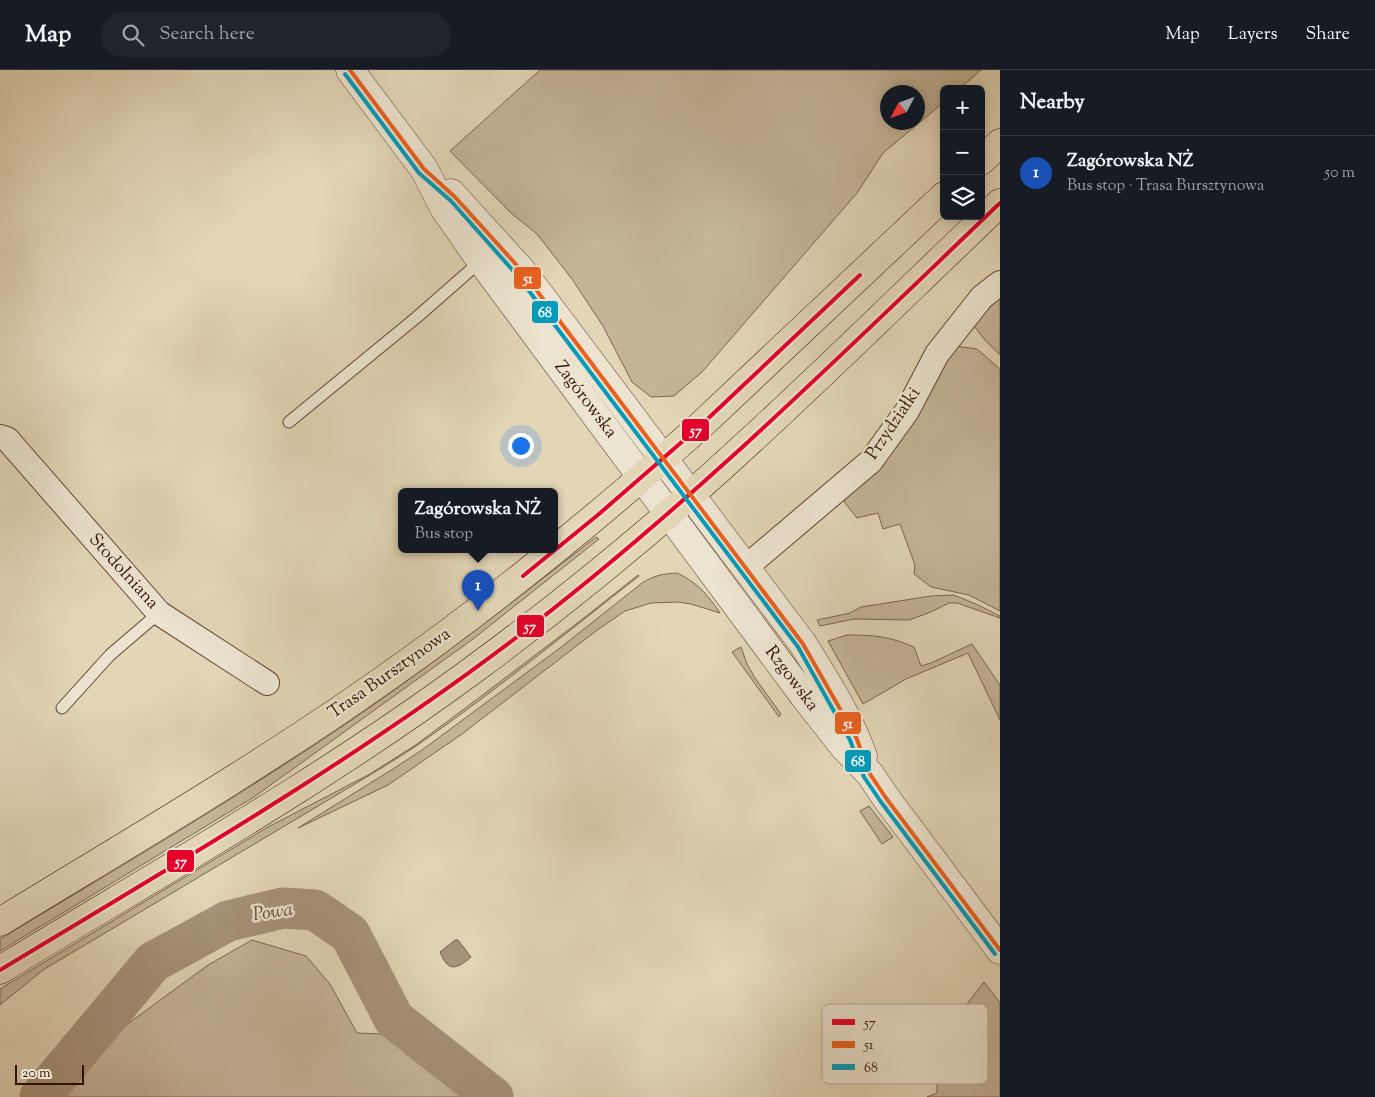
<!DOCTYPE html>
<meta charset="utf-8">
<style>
body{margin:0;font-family:"Sorts Mill Goudy",serif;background:#20242c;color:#f1f3f6}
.controls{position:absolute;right:15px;top:15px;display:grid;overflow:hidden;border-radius:8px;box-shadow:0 2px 12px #0003}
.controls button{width:45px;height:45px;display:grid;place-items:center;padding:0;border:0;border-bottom:1px solid #363941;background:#171b24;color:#f1f3f6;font:25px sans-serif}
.compass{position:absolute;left:880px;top:15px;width:45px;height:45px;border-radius:50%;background:#171b24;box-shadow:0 2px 12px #0003;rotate:229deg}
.scale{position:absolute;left:15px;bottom:12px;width:69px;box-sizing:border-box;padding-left:5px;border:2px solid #331204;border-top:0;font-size:14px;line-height:18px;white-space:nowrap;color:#331204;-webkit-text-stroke:4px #ece4d0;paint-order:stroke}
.you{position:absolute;left:520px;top:375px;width:18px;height:18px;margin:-12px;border:4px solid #fff;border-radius:50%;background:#1a73e8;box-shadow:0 0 0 8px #1a73e833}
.badge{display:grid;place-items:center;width:32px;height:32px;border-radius:50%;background:#b45309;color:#fff;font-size:16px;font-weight:700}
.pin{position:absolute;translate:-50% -41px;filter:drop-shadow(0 1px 2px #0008)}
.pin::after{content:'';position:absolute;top:26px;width:18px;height:15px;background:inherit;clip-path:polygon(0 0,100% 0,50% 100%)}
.popup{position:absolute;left:398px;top:418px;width:160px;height:65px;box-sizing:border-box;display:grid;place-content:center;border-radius:8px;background:#171b24;filter:drop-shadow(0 1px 4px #0005);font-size:16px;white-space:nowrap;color:#9ea1a6}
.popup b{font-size:19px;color:#f1f3f6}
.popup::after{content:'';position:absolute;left:50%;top:100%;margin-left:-10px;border:10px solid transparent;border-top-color:#171b24}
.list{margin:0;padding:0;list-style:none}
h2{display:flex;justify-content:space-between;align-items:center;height:65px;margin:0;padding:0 20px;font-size:21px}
h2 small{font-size:16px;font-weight:400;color:#9ea1a6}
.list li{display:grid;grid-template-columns:32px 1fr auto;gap:15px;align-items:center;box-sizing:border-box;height:75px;padding:0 20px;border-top:1px solid #363941}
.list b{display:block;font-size:19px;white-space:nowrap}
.list p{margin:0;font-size:16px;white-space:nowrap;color:#9ea1a6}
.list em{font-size:16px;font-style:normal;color:#9ea1a6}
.icon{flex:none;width:28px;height:28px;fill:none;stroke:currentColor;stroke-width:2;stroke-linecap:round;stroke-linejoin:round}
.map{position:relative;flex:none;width:1000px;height:1027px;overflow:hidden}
header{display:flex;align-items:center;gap:30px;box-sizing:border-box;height:70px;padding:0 25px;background:#171b24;border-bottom:1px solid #363941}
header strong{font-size:24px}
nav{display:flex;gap:28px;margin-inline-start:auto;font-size:18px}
.search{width:350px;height:45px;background:#20242c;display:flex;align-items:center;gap:12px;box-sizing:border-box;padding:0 18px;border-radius:28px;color:#9ea1a6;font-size:19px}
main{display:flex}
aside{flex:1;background:#171b24}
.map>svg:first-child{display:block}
.green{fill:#c4b599;stroke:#7c644e;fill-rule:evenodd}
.water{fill:#a6937a;stroke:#785f4b}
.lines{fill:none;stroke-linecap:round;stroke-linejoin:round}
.river{stroke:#a6937a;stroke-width:41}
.service-casing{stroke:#5f4331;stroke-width:13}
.minor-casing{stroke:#5f4331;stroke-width:26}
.tertiary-casing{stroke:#5f4331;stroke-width:29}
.primary-casing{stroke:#331204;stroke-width:29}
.service{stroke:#ece4d0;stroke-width:11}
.minor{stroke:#ece4d0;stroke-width:24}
.tertiary{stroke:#ece4d0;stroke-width:28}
.primary{stroke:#e2d6b7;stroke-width:28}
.bus-1-casing{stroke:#ece4d0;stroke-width:8}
.bus-2-casing{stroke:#ece4d0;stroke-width:8}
.bus-3-casing{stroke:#ece4d0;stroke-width:8}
.bus-1{stroke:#e4002b;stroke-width:4}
.bus-2{stroke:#e86120;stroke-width:4}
.bus-3{stroke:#059aba;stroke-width:4}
.labels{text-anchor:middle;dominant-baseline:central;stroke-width:5;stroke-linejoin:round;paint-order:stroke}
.street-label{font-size:18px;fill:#331204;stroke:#ece4d0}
.water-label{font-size:19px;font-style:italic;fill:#614633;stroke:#ece4d0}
.key{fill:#ece4d0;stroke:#b4a593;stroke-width:1}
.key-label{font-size:14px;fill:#331204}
.line-badge{stroke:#ece4d0;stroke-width:2}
.badge-label{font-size:14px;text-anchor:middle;font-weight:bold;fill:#fff}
</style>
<header>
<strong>Map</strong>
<div class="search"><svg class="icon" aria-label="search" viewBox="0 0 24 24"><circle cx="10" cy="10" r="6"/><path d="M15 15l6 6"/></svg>Search here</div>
<nav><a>Map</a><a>Layers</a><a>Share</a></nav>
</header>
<main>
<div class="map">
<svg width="1000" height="1027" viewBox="0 0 1000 1027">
<rect width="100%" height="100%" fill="#e2d6b7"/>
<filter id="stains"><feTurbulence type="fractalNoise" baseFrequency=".004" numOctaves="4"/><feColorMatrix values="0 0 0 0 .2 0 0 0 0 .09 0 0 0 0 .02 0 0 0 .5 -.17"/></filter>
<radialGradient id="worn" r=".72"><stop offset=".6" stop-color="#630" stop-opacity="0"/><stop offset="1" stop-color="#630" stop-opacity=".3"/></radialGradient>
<g class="green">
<path d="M 540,0 L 981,0 L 959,19 L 944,19 L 944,32 L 883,83 L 857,123 L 702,302 L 674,326 L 651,327 L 632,312 L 603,256 L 572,209 L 537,164 L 511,143 L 450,81 ZM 888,22 L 918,22 L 918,52 L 888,52 Z"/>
<path d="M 1000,226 L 1000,285 L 985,270 L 973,255 L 982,240 Z"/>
<path d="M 956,276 L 977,279 L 1000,299 L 1000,541 L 969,525 L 931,517 L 914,504 L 915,495 L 900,454 L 883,459 L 878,443 L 857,448 L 845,433 L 843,425 L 952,279 Z"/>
<path d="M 596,467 L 599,469 L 473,569 L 254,727 L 0,881 L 0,869 C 106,805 213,742 316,674 C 413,610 505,538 596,467 Z"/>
<path d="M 677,503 C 697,512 708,525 720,543 L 691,534 L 678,532 L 651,533 L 625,541 L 596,561 L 462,664 L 388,715 L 298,758 L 393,699 L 422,680 L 560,578 L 642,513 C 655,505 663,504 677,503 Z"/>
<path d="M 638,505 L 639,506 C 566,563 494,622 419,674 C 403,685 386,695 370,705 L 43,900 L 0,935 L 0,919 L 268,757 L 370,704 L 417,674 L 480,627 L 584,548 Z"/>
<path d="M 954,525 L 978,535 L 1000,546 L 1000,548 L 957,533 L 949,533 L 931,542 L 909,550 L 854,549 L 820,556 L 817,550 L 850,543 L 861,537 L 931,526 Z"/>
<path d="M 847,565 C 873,565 889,566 914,577 L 921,596 L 931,593 L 972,574 L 1000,615 L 1000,650 L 968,583 L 906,609 L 863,634 L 828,571 Z"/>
<path d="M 741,577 L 747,594 L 755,608 L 781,644 L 779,647 L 732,582 Z"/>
<path d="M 869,736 L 893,767 L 882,774 L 860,741 Z"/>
<path d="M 252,870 L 306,886 L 330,914 L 357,963 L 384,964 L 475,1027 L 28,1027 L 208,895 Z"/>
<path d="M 984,912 L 1000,933 L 1000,1027 L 927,1027 L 937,1023 L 937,973 Z"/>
</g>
<path class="water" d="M 455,870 L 458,870 L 471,887 C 456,900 448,902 440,882 Z"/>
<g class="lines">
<path class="river" d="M 40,1027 L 153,892 L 228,851 L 283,838 L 315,840 L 350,864 L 394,949 L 493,1027"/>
<defs>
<g id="service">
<path d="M 289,352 L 417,247 L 482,190"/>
<path d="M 62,638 L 110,585 L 159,543"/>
</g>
<g id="minor">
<path d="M 0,367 L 7,369 L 159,543 L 267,613"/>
<path d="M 745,498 L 871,391 L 907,341 L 937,284 L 982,227 L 1000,213"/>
</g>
<g id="tertiary">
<path d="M 350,0 L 424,99 L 444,138 L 476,184 L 804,626 L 844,677 L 870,704 L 886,728 L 1000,880"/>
<path d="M 451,123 L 522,201 L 803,574 C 825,610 849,646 863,686"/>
</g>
<g id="primary">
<path d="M 981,91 L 1000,73"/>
<path d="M 0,852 C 129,773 260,697 383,610 C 493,533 598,447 699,357 L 944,126"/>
<path d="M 0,900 C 161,802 326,709 477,597 C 576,524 671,445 761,361 C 842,286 920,209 1000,133"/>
</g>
</defs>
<use href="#service" class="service-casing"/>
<use href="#minor" class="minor-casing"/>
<use href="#tertiary" class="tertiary-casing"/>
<use href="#primary" class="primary-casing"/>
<use href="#service" class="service"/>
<use href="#minor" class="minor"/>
<use href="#tertiary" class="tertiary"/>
<use href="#primary" class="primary"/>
<defs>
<g id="bus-1">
<path d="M 523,506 L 599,444 L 699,357 L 860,205"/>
<path d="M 0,900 C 174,795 351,693 513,570 C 687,438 842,284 1000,133"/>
</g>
<path id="bus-2" d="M 350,0 L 424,99 L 455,127 L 522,201 L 803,574 L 856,667 L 870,704 L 886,728 L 1000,880"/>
<path id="bus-3" d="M 345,4 L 419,103 L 451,131 L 517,205 L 798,577 L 850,670 L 864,707 L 881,732 L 995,884"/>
</defs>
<use href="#bus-1" class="bus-1-casing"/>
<use href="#bus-2" class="bus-2-casing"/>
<use href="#bus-3" class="bus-3-casing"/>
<use href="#bus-1" class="bus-1"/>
<use href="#bus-2" class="bus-2"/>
<use href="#bus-3" class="bus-3"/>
</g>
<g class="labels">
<g class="street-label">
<text transform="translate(585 330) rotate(53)">Zagórowska</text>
<text transform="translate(894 354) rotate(-56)">Przydziałki</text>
<text transform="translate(123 502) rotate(48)">Stodolniana</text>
<text transform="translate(390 604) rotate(-35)">Trasa Bursztynowa</text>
<text transform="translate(791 609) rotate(53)">Rzgowska</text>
</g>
<g class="water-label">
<text transform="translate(273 843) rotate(-8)">Powa</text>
</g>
</g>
<rect x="822" y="934" width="166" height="80" rx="8" class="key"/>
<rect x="832" y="949" width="23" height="6" fill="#e4002b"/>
<rect x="832" y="971" width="23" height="7" fill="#e86120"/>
<rect x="832" y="994" width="23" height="6" fill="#059aba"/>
<g class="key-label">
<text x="864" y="957">57</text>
<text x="864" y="979">51</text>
<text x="864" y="1002">68</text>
</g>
<g class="line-badge">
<rect x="513" y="196" width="29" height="24" rx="5" fill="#e86120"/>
<rect x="531" y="230" width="28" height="24" rx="5" fill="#059aba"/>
<rect x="681" y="348" width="29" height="24" rx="5" fill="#e4002b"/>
<rect x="516" y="544" width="29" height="24" rx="5" fill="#e4002b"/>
<rect x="834" y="641" width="28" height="24" rx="5" fill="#e86120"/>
<rect x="844" y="679" width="28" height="24" rx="5" fill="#059aba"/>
<rect x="166" y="779" width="29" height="24" rx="5" fill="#e4002b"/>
</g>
<g class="badge-label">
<text x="528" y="213">51</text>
<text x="545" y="247">68</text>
<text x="696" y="365">57</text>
<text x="530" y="561">57</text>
<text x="848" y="658">51</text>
<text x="858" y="696">68</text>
<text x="181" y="796">57</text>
</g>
<rect width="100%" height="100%" filter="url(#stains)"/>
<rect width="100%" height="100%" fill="url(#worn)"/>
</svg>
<div class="controls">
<button>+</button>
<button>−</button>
<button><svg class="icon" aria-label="layers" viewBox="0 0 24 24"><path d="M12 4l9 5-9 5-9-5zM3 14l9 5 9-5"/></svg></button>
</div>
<svg class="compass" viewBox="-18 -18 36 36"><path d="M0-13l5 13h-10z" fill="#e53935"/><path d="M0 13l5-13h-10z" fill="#9ea1a6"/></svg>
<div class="scale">20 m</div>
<div class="you"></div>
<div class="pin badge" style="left:478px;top:541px;background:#1a4fb4">1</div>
<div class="popup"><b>Zagórowska NŻ</b>Bus stop</div>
</div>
<aside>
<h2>Nearby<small></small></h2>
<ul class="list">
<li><span class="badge" style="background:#1a4fb4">1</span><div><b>Zagórowska NŻ</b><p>Bus stop · Trasa Bursztynowa</p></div><em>50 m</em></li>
</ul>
</aside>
</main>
